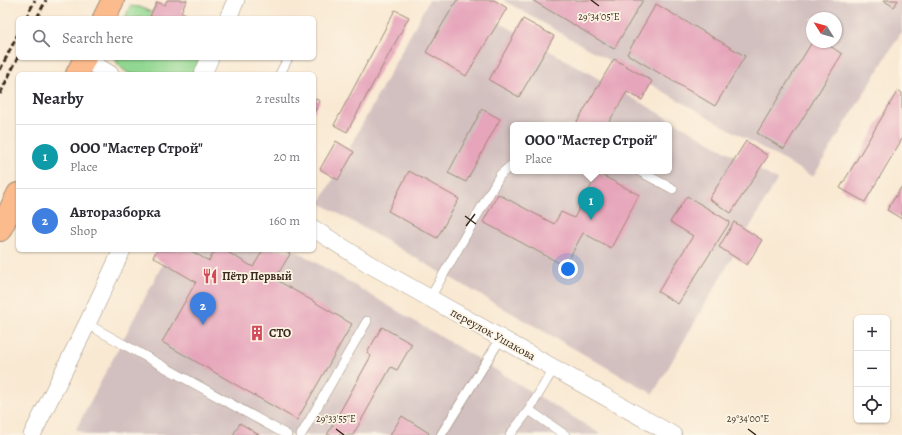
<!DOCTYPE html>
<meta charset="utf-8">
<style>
body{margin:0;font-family:Alegreya,serif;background:#f7f7f7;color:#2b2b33}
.controls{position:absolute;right:12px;bottom:12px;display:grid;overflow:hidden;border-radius:6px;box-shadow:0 1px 3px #0004}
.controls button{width:36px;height:36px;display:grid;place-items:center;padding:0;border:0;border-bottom:1px solid #e1e1e2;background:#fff;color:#2b2b33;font:20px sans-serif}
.compass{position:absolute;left:806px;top:12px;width:36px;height:36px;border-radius:50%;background:#fff;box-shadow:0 1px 3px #0004;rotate:307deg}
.you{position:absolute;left:568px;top:269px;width:14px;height:14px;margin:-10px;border:3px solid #fff;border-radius:50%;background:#1a73e8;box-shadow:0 0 0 6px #1a73e833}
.badge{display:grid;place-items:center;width:26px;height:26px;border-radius:50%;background:#d93025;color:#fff;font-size:13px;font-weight:700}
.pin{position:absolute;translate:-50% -33px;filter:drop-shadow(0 1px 2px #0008)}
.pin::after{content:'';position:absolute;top:21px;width:14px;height:12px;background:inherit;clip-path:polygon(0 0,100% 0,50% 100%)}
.popup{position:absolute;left:510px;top:122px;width:162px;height:52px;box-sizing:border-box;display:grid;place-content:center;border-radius:6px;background:#fff;filter:drop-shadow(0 1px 3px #0005);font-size:13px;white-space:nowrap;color:#7c7c81}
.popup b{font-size:15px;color:#2b2b33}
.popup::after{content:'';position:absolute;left:50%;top:100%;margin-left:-8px;border:8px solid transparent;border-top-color:#fff}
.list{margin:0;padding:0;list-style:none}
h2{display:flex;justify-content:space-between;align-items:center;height:52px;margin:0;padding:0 16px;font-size:17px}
h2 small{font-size:13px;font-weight:400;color:#7c7c81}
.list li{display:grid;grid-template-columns:26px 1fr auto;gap:12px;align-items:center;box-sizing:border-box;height:64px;padding:0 16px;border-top:1px solid #e1e1e2}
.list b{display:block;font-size:15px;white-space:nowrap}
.list p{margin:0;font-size:13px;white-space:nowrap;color:#7c7c81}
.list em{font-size:13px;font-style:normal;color:#7c7c81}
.icon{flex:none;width:22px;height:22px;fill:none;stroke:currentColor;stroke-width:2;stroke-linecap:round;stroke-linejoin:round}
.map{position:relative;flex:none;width:902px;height:435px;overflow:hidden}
.search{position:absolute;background:#fff;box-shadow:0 1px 3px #0004;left:16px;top:16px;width:300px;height:44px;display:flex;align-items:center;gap:10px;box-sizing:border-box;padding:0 14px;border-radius:6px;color:#7c7c81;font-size:15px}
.panel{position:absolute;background:#fff;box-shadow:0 1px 3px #0004;left:16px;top:72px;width:300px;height:180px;border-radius:6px}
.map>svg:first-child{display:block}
.industrial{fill:#d2bfbf;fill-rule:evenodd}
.green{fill:#91d791;stroke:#668058}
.building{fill:#e6a5bb}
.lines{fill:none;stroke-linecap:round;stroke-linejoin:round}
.service-casing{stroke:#9a8a78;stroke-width:10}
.minor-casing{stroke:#9a8a78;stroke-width:18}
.primary-casing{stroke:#9a8a78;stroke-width:24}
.service{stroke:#fff;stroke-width:9}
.minor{stroke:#fff;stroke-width:17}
.primary{stroke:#fbbb8d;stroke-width:22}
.rail{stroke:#3b2a1e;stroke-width:3;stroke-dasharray:6 3;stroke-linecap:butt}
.ticks{fill:none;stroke:#3b2a1e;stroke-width:1.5}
.labels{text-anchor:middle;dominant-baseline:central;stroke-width:3.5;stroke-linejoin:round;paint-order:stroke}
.poi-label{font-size:12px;font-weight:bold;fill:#3b2a1e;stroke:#fcf5e5;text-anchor:start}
.street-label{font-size:12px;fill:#3b2a1e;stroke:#fcf5e5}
.ticks-label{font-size:10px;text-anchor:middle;fill:#3b2a1e;stroke:#fcf5e5;stroke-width:3.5;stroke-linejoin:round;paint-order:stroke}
</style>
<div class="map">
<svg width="902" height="435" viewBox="0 0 902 435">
<rect width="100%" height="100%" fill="#fcf5e5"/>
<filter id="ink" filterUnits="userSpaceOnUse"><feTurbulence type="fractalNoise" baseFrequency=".025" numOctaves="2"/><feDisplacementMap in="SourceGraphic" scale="8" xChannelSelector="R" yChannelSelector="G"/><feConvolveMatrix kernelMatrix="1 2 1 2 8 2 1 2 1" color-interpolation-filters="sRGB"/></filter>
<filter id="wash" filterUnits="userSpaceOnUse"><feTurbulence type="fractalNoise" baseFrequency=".012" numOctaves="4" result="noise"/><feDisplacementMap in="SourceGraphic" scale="16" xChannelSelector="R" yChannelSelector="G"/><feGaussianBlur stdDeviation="0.9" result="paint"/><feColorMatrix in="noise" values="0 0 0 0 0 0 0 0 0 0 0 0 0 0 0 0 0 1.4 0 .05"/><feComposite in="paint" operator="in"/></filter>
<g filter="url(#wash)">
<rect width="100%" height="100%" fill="#f9e9d3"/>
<g class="industrial">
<path d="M 429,0 L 460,0 L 777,180 L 653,394 L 320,203 ZM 513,125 L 669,125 L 669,171 L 513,171 Z"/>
<path d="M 503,0 L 902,0 L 902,31 L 813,177 ZM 812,18 L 836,18 L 836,42 L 812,42 Z"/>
<path d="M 170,250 L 295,250 L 478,359 L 602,435 L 86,435 L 76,429 Z"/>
</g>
<g class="green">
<path d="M 130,6 L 140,7 L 164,18 L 125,18 Z"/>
<path d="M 115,58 L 200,58 L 192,74 L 130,74 C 124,71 117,65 115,58 Z"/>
</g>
<g id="blocks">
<g class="building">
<path d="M 167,0 L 187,0 L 181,12 L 189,16 L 188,18 L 155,18 L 150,16 L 157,2 L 165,5 Z"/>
<path d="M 457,0 L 494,0 L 507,8 L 466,76 L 426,52 Z"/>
<path d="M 532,0 L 643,0 L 614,49 Z"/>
<path d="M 883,0 L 898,0 L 894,7 Z"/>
<path d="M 656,4 L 745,56 L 715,106 L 627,54 Z"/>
<path d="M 395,10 L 409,17 L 347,132 L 334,125 Z"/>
<path d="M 523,19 L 554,36 L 519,97 L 489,80 Z"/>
<path d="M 812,42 L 824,42 L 842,54 L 784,149 L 757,133 Z"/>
<path d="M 614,59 L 652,81 L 642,100 L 627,92 L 607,125 L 575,125 Z"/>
<path d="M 898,90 L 902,93 L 902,139 L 865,202 L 840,188 Z"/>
<path d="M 314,98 L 320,101 L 314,113 Z"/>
<path d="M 482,109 L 500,119 L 466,182 L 448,173 Z"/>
<path d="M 336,141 L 354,152 L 338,180 L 320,169 Z"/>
<path d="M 746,141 L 768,156 L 731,213 L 709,199 Z"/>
<path d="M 409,171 L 459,199 L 437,238 L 388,211 Z"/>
<path d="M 598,173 L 639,195 L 611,248 L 583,233 L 565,266 L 483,222 L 498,194 L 554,224 L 561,212 L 574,218 Z"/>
<path d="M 902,186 L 902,219 L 887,210 Z"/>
<path d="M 687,196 L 730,222 L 678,304 L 658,292 L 693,236 L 670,222 Z"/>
<path d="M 734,222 L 762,240 L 747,265 L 719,247 Z"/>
<path d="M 157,250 L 189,250 L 209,261 L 215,250 L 224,250 L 253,267 L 263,250 L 283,250 L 290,254 L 275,279 L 352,324 L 297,420 L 162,342 L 196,282 L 153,257 Z"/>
<path d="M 382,327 L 412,344 L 397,370 L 391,367 L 353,435 L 327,435 L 371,356 L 367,353 Z"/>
<path d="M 402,416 L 429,433 L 427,435 L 390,435 Z"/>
<path d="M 240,423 L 259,435 L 233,435 Z"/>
</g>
</g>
</g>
<g filter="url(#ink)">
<use href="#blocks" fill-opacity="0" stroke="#9a8a78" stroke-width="1"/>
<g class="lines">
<defs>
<g id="service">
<path d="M 280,74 L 288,58"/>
<path d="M 639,171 L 673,189"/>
<path d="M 430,298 L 500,175 L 513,164"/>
<path d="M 87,324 L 287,435"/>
<path d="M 529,410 L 565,435"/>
<path d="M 301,435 L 367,321"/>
<path d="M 441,435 L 501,338"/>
<path d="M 510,435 L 529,410 L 554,368"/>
</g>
<g id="minor">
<path d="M 228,18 L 236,0"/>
<path d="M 85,59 L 110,74"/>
<path d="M 203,74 L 210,58"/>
<path d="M 314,229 L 369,264 L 673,435"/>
<path d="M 32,435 L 87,324 L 122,250"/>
</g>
<g id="primary">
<path d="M 104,18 L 113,0"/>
<path d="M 77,74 L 85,58"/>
<path d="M 0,230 L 18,194"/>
</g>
</defs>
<use href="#service" class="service-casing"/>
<use href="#minor" class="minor-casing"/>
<use href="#primary" class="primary-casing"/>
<use href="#service" class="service"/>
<use href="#minor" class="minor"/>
<use href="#primary" class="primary"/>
<g class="rail">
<path d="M 26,18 L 35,0"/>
<path d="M 37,18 L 46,0"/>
<path d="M 0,70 L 18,34"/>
<path d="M 0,94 L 18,57"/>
</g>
</g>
</g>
<path class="ticks" d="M 591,0 L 599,6M 465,216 L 476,224M 466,226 L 475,214M 336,429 L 344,435M 748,429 L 756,435"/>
<defs>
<symbol id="restaurant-bare" viewBox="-9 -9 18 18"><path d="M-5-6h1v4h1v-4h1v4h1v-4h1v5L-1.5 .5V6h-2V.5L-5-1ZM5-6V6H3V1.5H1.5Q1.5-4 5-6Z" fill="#d1495b" stroke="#fcf5e5" stroke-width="2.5" paint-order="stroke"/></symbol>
<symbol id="building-bare" viewBox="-9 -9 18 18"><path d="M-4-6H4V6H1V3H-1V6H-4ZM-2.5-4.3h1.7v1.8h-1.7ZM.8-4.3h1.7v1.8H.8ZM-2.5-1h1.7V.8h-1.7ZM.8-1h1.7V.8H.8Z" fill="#d1495b" stroke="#fcf5e5" stroke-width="2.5" paint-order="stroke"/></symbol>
</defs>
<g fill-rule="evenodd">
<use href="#restaurant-bare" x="199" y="265" width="22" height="22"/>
<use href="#building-bare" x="246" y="322" width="22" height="22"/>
</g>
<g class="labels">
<g class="poi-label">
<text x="222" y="276">Пётр Первый</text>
<text x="269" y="333">СТО</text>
</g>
<g class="street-label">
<text transform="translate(493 334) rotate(29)">переулок Ушакова</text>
</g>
</g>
<g class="ticks-label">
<text x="599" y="20">29°34'05"E</text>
<text x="336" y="422">29°33'55"E</text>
<text x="748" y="422">29°34'00"E</text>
</g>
</svg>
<div class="controls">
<button>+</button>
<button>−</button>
<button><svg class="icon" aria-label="locate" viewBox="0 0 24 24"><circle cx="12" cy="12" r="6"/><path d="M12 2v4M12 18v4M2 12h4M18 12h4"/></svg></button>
</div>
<svg class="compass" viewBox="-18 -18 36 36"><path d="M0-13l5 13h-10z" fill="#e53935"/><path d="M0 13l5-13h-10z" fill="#7c7c81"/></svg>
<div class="you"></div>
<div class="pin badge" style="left:591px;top:220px;background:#0f9aa8">1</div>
<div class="popup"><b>ООО &quot;Мастер Строй&quot;</b>Place</div>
<div class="pin badge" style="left:203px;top:325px;background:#3f7fe0">2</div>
<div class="search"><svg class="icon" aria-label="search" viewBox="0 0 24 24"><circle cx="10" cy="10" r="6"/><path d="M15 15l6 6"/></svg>Search here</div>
<section class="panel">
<h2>Nearby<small>2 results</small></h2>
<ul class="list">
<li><span class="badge" style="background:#0f9aa8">1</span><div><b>ООО &quot;Мастер Строй&quot;</b><p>Place</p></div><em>20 m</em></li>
<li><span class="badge" style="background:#3f7fe0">2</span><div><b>Авторазборка</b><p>Shop</p></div><em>160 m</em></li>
</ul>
</section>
</div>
